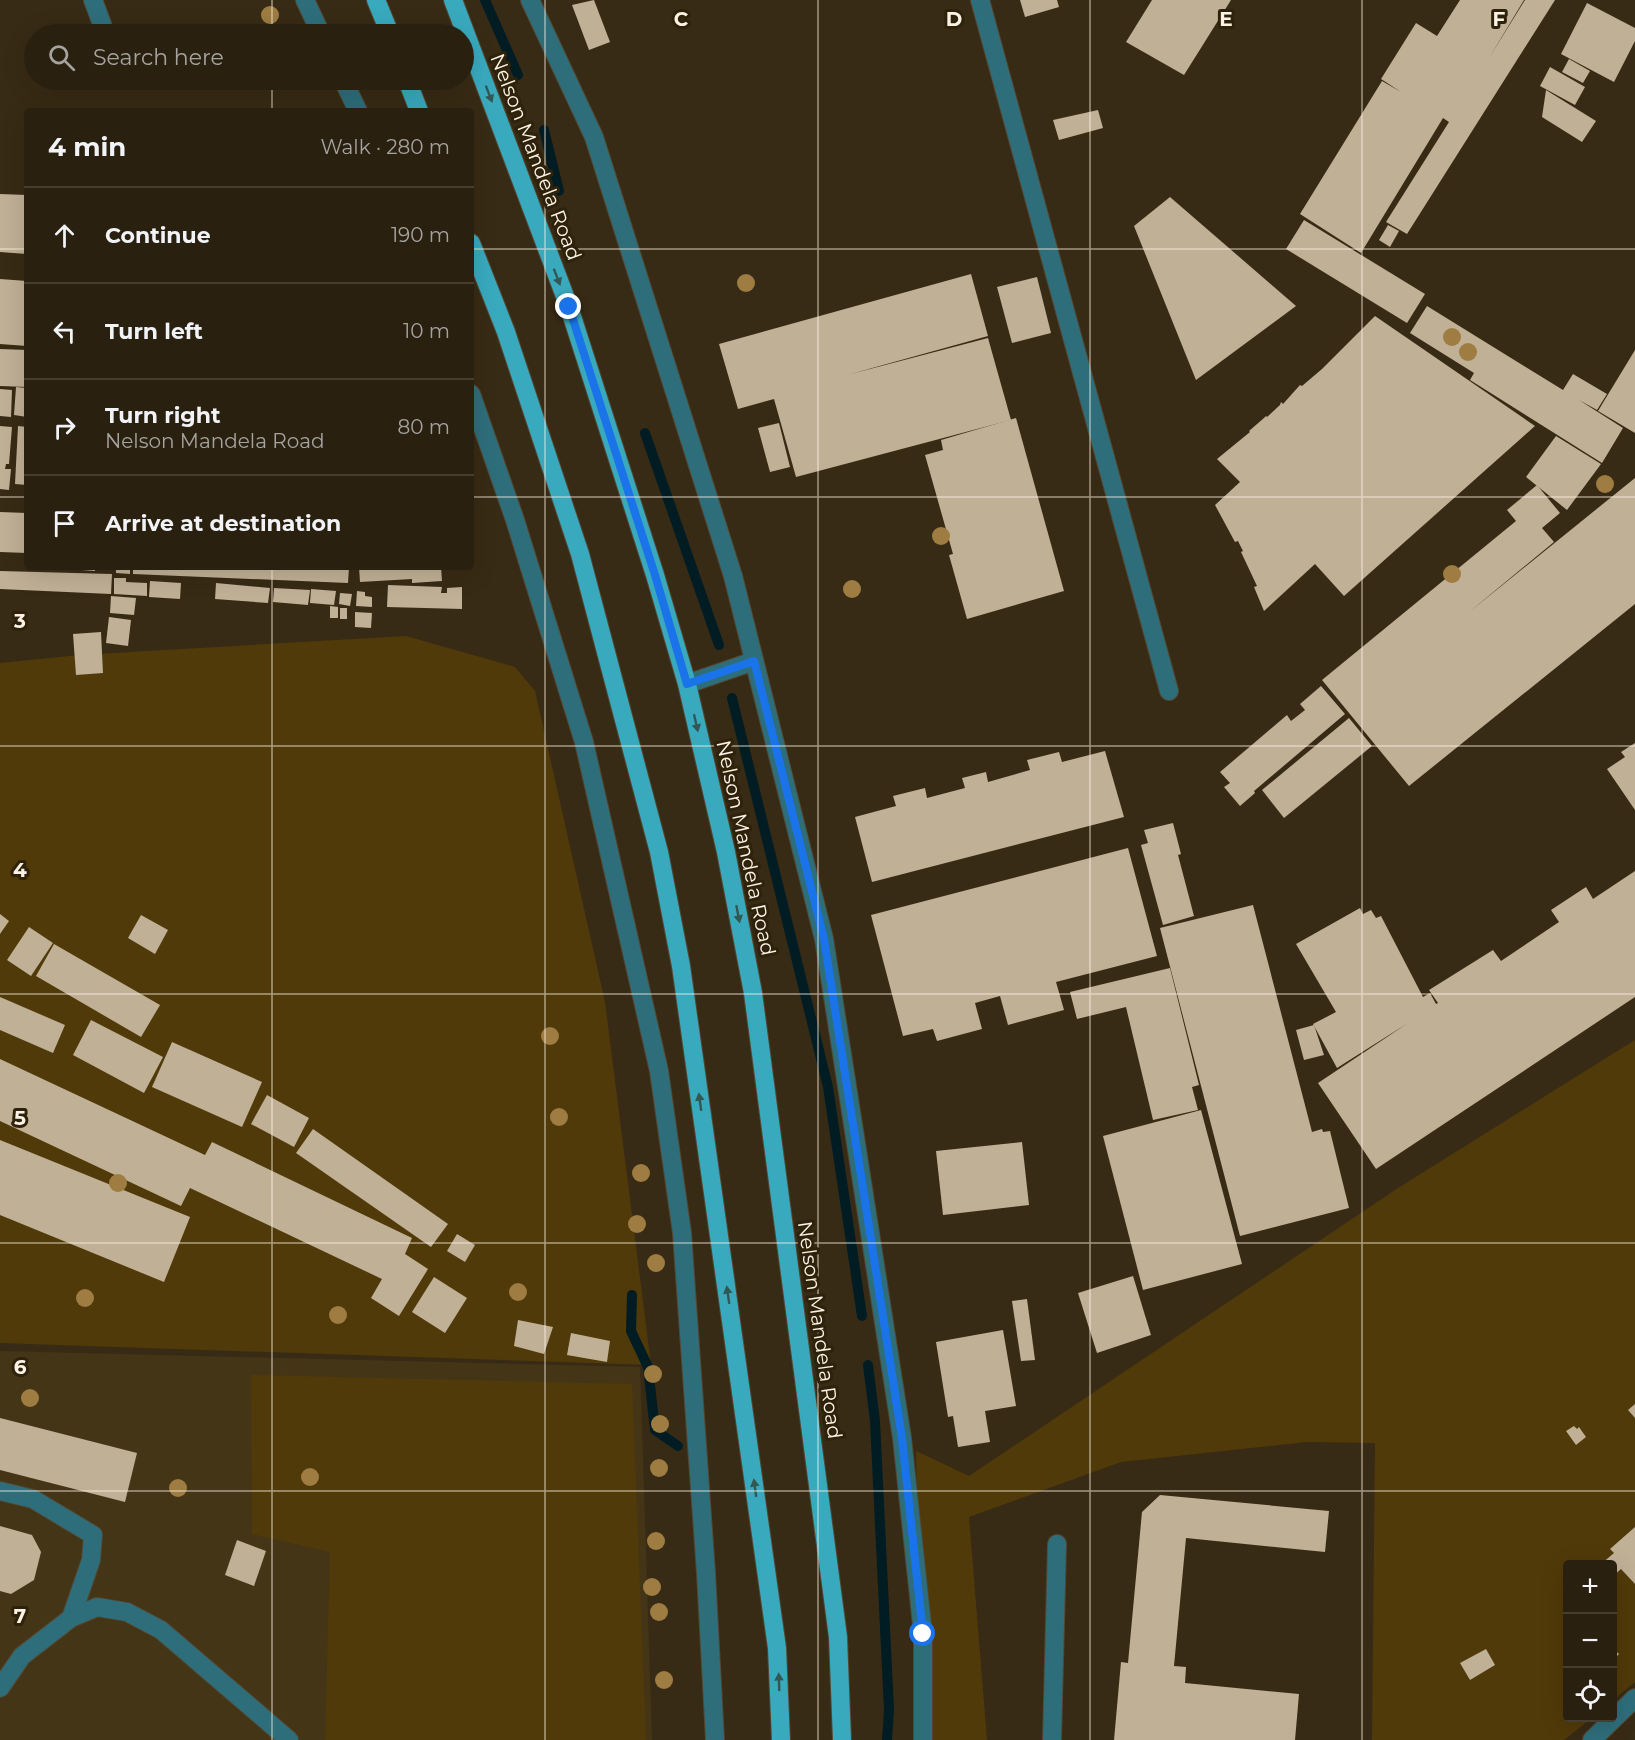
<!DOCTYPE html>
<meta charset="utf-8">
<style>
body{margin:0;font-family:Montserrat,sans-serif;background:#322819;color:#f1f3f6}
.controls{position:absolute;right:18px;bottom:18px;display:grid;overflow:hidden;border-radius:6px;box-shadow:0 6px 24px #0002}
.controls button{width:54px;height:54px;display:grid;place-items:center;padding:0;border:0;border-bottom:2px solid #463e30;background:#2a2010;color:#f1f3f6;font:30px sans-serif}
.stop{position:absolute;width:18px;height:18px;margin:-14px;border:4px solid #1a73e8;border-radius:50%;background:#fff}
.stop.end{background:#1a73e8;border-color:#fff;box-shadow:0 2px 6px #0008}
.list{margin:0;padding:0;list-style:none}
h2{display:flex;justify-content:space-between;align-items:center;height:78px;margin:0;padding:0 24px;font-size:26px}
h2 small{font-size:20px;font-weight:400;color:#a5a39f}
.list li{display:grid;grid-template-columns:39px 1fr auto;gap:18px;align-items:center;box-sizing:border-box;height:96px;padding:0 24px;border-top:2px solid #463e30}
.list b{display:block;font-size:22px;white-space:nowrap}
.list p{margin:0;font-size:20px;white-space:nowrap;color:#a5a39f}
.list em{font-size:20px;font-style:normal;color:#a5a39f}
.icon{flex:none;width:33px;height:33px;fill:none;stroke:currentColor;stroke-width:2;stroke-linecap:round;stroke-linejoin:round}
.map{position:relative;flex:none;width:1635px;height:1740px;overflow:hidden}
.search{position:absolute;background:#2a2010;box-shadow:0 6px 24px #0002;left:24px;top:24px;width:450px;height:66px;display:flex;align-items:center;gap:15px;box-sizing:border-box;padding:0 21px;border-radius:33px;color:#a5a39f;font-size:22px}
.panel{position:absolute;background:#2a2010;box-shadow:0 6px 24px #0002;left:24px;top:108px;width:450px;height:462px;border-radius:6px}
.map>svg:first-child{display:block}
.built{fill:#453517}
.green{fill:#513a09}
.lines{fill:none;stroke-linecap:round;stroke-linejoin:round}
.stream{stroke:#011d23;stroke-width:10}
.building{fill:#c0b096}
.lane-casing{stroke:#534732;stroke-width:20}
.primary-casing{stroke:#534732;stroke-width:20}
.lane{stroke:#2e6e7b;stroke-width:18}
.primary{stroke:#39a9be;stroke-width:18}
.tree{fill:#9e7c42}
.oneway{fill:#325853}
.route{stroke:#1a73e8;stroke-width:8}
.grid{fill:none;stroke:#fcf3e6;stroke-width:1.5;stroke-opacity:0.55}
.labels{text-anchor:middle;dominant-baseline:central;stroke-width:6;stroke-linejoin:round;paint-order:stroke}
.street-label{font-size:20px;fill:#fcf3e6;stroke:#2e220b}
.grid-label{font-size:20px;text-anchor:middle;font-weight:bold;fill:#fcf3e6;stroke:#2e220b;stroke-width:6;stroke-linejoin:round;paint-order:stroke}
</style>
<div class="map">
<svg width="1635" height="1740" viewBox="0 0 1635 1740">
<rect width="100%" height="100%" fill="#382b15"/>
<path class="built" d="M 0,1351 L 640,1367 L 652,1740 L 0,1740 Z"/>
<g class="green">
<path d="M 406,636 L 515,667 L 535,691 L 605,1002 L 651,1365 L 0,1343 L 0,663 L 80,655 Z"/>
<path d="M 1635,1040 L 1635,1682 L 1613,1700 L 1612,1564 L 1568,1564 L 1568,1718 L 1592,1718 L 1564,1740 L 1372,1740 L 1375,1443 L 1307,1442 L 1121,1462 L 969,1517 L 987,1740 L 921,1740 L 916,1451 L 969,1476 L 1398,1188 Z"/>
<path d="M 251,1375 L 632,1384 L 646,1740 L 325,1740 L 330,1552 L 252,1534 Z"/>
</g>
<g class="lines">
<g class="stream">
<path d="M 485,0 L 518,75"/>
<path d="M 544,130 L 559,191"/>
<path d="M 645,433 L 719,645"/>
<path d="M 732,698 L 828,1087 L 862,1316"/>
<path d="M 632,1295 L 631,1331 L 648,1367 L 655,1430 L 678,1446"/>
<path d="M 868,1365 L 875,1421 L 889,1710 L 887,1740"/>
</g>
</g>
<g class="building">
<path d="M 594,0 L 610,42 L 589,50 L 572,5 Z"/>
<path d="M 1020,0 L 1057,0 L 1059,7 L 1025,17 Z"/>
<path d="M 1152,0 L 1231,0 L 1184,75 L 1126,42 Z"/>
<path d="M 1460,0 L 1524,0 L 1489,58 L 1525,0 L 1555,0 L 1407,234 L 1386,222 L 1449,122 L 1443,118 L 1361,253 L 1300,214 L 1382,81 L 1401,92 L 1381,79 L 1416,23 L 1437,36 Z"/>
<path d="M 1587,3 L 1635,28 L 1635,41 L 1614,82 L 1561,54 Z"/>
<path d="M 1569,59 L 1590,71 L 1583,83 L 1562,72 Z"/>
<path d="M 1550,67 L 1585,87 L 1575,105 L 1540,86 Z"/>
<path d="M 1546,90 L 1596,121 L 1582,142 L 1542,117 Z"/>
<path d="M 1098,110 L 1103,128 L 1059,140 L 1053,120 Z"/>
<path d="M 0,194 L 27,195 L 27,254 L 0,252 Z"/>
<path d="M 1170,197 L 1296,306 L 1196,380 L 1134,226 Z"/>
<path d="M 1304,220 L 1425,294 L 1407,323 L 1286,249 Z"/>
<path d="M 1388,225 L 1399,231 L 1390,247 L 1379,240 Z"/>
<path d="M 971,274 L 988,336 L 847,375 L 988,338 L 1011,420 L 796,477 L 774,399 L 738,409 L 719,344 Z"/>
<path d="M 1037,277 L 1051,333 L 1012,343 L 997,287 Z"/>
<path d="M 0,279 L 27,281 L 27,346 L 0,344 Z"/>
<path d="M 1427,306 L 1563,390 L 1573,374 L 1607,394 L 1597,410 L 1579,400 L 1623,428 L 1602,463 L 1470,380 L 1474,373 L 1410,333 Z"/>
<path d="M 1375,316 L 1535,426 L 1344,596 L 1315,564 L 1264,611 L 1254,587 L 1257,586 L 1241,552 L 1243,551 L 1238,541 L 1235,542 L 1215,505 L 1240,482 L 1217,459 L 1250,432 L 1249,431 L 1264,418 L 1266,416 L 1267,417 L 1280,405 L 1281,402 L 1283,404 L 1300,385 L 1302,386 L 1322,369 Z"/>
<path d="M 0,349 L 27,350 L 27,387 L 0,386 Z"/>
<path d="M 1635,350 L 1635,433 L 1598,411 Z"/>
<path d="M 16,387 L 27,388 L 27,417 L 14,415 Z"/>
<path d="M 0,389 L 12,390 L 11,417 L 0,416 Z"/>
<path d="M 1016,418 L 1064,591 L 967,619 L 949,555 L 953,554 L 925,455 L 943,450 L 941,440 Z"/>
<path d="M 779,423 L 790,467 L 770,472 L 758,428 Z"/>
<path d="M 0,426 L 12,427 L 9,464 L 6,464 L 5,469 L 11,469 L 9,490 L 0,489 Z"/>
<path d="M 18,426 L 27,427 L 27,485 L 15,484 Z"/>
<path d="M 1556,436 L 1601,464 L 1567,510 L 1526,477 Z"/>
<path d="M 1635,478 L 1635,604 L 1409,786 L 1322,680 L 1516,521 L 1507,510 L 1537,485 L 1560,513 L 1542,528 L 1554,542 L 1468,613 Z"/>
<path d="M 0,512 L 27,513 L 27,553 L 0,552 Z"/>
<path d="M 82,567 L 95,567 L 95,571 L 82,570 Z"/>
<path d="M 116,567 L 130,567 L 130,574 L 116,573 Z"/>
<path d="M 133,567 L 349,567 L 348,583 L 133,574 Z"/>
<path d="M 359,567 L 441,567 L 442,581 L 412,583 L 412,579 L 360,582 Z"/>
<path d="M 0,571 L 112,574 L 111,594 L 0,589 Z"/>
<path d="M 114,578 L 126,578 L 126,582 L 147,583 L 147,596 L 114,594 Z"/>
<path d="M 150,581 L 181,583 L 180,599 L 149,597 Z"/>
<path d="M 216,583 L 270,588 L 268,603 L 215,599 Z"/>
<path d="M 388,585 L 442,587 L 441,593 L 447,593 L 447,588 L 462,587 L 462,609 L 387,607 Z"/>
<path d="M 274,588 L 310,590 L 308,605 L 273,602 Z"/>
<path d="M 311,589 L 336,591 L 334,605 L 310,603 Z"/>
<path d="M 357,591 L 365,592 L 365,596 L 372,597 L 372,607 L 356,606 Z"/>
<path d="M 340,593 L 352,594 L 350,606 L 339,604 Z"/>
<path d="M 111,596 L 136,598 L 134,615 L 110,613 Z"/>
<path d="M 330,606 L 338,607 L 338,618 L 330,618 Z"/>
<rect x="340" y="608" width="7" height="11"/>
<path d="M 355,612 L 372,613 L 371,628 L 355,627 Z"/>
<path d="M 109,617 L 131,620 L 128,646 L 106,643 Z"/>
<path d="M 101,632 L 103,673 L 76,675 L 73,634 Z"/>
<path d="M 1321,686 L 1345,714 L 1254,791 L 1255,793 L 1240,806 L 1224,787 L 1230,783 L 1220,772 L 1287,715 L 1291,721 L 1305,710 L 1300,704 Z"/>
<path d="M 1349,718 L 1372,746 L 1284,818 L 1262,790 Z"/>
<path d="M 1635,743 L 1635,810 L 1607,769 L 1625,757 L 1621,752 Z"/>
<path d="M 1105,751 L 1124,817 L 872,882 L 855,817 L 896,806 L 893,796 L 925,788 L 927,798 L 965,788 L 962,778 L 986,772 L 988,782 L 1030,770 L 1027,760 L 1059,752 L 1062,762 Z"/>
<path d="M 1173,823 L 1181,854 L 1178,855 L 1194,916 L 1163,925 L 1141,845 L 1148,843 L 1144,830 Z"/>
<path d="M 1128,848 L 1157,956 L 1056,982 L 1064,1010 L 1008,1025 L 1000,996 L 975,1003 L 982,1029 L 937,1041 L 933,1029 L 903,1036 L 871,915 Z"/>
<path d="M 1635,871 L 1635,997 L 1376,1169 L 1318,1083 L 1408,1023 L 1337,1068 L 1313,1024 L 1336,1012 L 1296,944 L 1360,908 L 1363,914 L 1371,910 L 1376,918 L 1381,916 L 1423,997 L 1430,993 L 1436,1004 L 1438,1003 L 1429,990 L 1493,950 L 1501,961 L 1559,922 L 1551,910 L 1586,887 L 1593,899 Z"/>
<path d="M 1253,905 L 1312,1132 L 1322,1129 L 1323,1132 L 1330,1131 L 1349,1208 L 1240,1236 L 1160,928 Z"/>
<path d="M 0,914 L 9,921 L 0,934 Z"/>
<path d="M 141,915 L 168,930 L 155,954 L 128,938 Z"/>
<path d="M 29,927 L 53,943 L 31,976 L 7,960 Z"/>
<path d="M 54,944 L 160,1005 L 141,1037 L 36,976 Z"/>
<path d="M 1170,968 L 1199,1085 L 1192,1087 L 1198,1110 L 1153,1120 L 1126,1007 L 1077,1019 L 1070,992 Z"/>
<path d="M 0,997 L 65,1025 L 53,1053 L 0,1030 Z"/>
<path d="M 91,1020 L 163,1057 L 144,1093 L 73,1055 Z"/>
<path d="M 1314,1025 L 1324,1055 L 1304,1060 L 1296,1030 Z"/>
<path d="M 172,1042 L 262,1082 L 242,1127 L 152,1087 Z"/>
<path d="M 0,1059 L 205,1155 L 212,1142 L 412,1238 L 405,1254 L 428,1269 L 399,1316 L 371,1298 L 382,1279 L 190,1188 L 181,1206 L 0,1121 Z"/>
<path d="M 267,1095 L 309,1118 L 294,1147 L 251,1124 Z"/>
<path d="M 1201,1110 L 1242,1264 L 1143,1290 L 1103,1136 Z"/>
<path d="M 313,1129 L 448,1224 L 431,1247 L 296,1153 Z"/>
<path d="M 0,1140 L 190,1217 L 164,1282 L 0,1215 Z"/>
<path d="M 1022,1142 L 1029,1205 L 943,1215 L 936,1151 Z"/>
<path d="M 457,1234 L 475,1245 L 465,1262 L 447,1251 Z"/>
<path d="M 1133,1276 L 1151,1335 L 1097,1353 L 1078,1293 Z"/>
<path d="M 434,1277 L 467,1298 L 445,1333 L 412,1312 Z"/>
<path d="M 1027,1299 L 1035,1360 L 1021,1361 L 1012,1301 Z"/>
<path d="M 518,1320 L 553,1327 L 544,1354 L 514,1346 Z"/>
<path d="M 1003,1330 L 1016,1406 L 985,1411 L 990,1442 L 958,1447 L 953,1416 L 948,1417 L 936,1342 Z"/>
<path d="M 571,1333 L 610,1341 L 607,1362 L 567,1355 Z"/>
<path d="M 1635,1404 L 1635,1418 L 1628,1410 Z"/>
<path d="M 0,1418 L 137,1453 L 125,1502 L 0,1470 Z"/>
<path d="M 1574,1426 L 1577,1429 L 1579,1427 L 1586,1437 L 1576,1445 L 1566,1431 Z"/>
<path d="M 1160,1495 L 1329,1511 L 1325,1552 L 1186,1538 L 1174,1666 L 1186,1667 L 1185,1683 L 1299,1694 L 1295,1740 L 1114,1740 L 1121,1662 L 1128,1663 L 1142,1512 Z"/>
<path d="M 0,1526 L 32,1535 L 41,1552 L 34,1580 L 11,1594 L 0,1591 Z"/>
<path d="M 1635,1527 L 1635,1584 L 1621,1569 L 1612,1577 L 1612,1564 L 1601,1564 L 1614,1553 L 1610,1549 Z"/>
<path d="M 237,1540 L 266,1551 L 254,1586 L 225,1575 Z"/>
<path d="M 1612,1648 L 1619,1654 L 1612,1661 Z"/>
<path d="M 1486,1649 L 1495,1665 L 1470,1680 L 1460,1663 Z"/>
</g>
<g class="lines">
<defs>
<g id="lane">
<path d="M 93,0 L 102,24"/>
<path d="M 305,0 L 321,34"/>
<path d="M 530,0 L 594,137 L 733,576 L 824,939 L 902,1438 L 923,1634 L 923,1740"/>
<path d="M 980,0 L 1169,691"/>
<path d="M 343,80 L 358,111"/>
<path d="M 471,394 L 515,520 L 584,742 L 659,1071 L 682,1233 L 706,1573 L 715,1740"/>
<path d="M 687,684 L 754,661"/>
<path d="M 0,1491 L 33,1499 L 93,1535 L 91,1560 L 71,1618"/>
<path d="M 0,1688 L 22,1656 L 71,1618 L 97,1607 L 127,1612 L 161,1630 L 289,1740"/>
<path d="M 1052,1740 L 1057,1544"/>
<path d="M 1592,1740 L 1635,1698"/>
</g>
<g id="primary">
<path d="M 376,0 L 390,34"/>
<path d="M 453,0 L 569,307 L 655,575 L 687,684 L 726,852 L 753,993 L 838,1637 L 842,1740"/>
<path d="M 407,80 L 419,111"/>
<path d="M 471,243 L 506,332 L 580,554 L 659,852 L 681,966 L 777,1648 L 781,1740"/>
</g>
</defs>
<use href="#lane" class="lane-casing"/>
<use href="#primary" class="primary-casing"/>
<use href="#lane" class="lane"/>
<use href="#primary" class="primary"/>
</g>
<g class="tree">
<circle cx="270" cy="15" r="9"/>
<circle cx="746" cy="283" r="9"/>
<circle cx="1452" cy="337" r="9"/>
<circle cx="1468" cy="352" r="9"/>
<circle cx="1605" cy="484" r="9"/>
<circle cx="941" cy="536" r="9"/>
<circle cx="1452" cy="574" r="9"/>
<circle cx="852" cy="589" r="9"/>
<circle cx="550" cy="1036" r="9"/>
<circle cx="559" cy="1117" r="9"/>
<circle cx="641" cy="1173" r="9"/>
<circle cx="118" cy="1183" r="9"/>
<circle cx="637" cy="1224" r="9"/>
<circle cx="656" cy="1263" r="9"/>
<circle cx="518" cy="1292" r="9"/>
<circle cx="85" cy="1298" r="9"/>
<circle cx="338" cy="1315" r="9"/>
<circle cx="653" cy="1374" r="9"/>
<circle cx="30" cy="1398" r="9"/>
<circle cx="660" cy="1424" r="9"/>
<circle cx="659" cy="1468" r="9"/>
<circle cx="310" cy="1477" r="9"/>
<circle cx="178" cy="1488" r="9"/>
<circle cx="656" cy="1541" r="9"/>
<circle cx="652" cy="1587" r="9"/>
<circle cx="659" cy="1612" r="9"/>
<circle cx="664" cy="1680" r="9"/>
</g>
<defs><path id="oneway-solid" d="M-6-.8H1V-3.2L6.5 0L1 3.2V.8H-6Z" transform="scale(1.5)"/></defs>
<g class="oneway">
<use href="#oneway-solid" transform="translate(489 94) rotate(69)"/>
<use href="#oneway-solid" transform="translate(557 277) rotate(69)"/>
<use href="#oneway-solid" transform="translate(696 723) rotate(77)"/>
<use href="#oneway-solid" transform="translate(738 914) rotate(79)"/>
<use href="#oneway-solid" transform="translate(700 1102) rotate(-98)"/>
<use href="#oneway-solid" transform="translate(728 1295) rotate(-98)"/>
<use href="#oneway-solid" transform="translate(755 1488) rotate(-98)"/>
<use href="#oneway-solid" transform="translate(779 1682) rotate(-92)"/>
</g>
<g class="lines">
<path class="route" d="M 569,307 L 655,575 L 687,684 L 754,661 L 824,939 L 902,1438 L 923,1634"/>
</g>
<path class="grid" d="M 272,0 L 272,34M 545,0 L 545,1740M 818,0 L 818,1740M 1090,0 L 1090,1740M 1362,0 L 1362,1740M 272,80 L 272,111M 0,249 L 27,249M 471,249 L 1635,249M 0,497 L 27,497M 471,497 L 1635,497M 272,567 L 272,1740M 0,746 L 1635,746M 0,994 L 1635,994M 0,1243 L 1635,1243M 0,1491 L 1635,1491"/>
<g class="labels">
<g class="street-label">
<text transform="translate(536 157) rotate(69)">Nelson Mandela Road</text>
<text transform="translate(746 848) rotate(78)">Nelson Mandela Road</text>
<text transform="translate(820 1330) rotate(82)">Nelson Mandela Road</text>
</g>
</g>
<g class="grid-label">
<text x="681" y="26">C</text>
<text x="954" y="26">D</text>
<text x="1226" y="26">E</text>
<text x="1499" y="26">F</text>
<text x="20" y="628">3</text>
<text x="20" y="877">4</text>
<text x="20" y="1125">5</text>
<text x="20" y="1374">6</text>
<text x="20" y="1623">7</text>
</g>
</svg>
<div class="controls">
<button>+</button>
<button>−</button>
<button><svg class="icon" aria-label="locate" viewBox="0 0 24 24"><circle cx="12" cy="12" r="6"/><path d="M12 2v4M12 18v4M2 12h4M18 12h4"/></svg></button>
</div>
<div class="stop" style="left:923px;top:1634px"></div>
<div class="stop end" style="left:569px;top:307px"></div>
<div class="search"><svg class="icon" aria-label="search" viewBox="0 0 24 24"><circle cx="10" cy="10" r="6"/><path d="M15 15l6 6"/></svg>Search here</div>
<section class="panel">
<h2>4 min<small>Walk · 280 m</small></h2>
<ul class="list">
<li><svg class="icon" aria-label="ahead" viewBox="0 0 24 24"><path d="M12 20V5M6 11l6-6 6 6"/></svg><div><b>Continue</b></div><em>190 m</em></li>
<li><svg class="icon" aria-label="left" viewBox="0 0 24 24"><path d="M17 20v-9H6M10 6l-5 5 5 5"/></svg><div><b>Turn left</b></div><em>10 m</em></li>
<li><svg class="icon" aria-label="right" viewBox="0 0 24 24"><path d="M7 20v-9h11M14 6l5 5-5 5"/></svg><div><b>Turn right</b><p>Nelson Mandela Road</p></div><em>80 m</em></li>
<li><svg class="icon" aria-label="arrive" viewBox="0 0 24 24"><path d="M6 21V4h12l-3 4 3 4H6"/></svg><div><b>Arrive at destination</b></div></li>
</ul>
</section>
</div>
